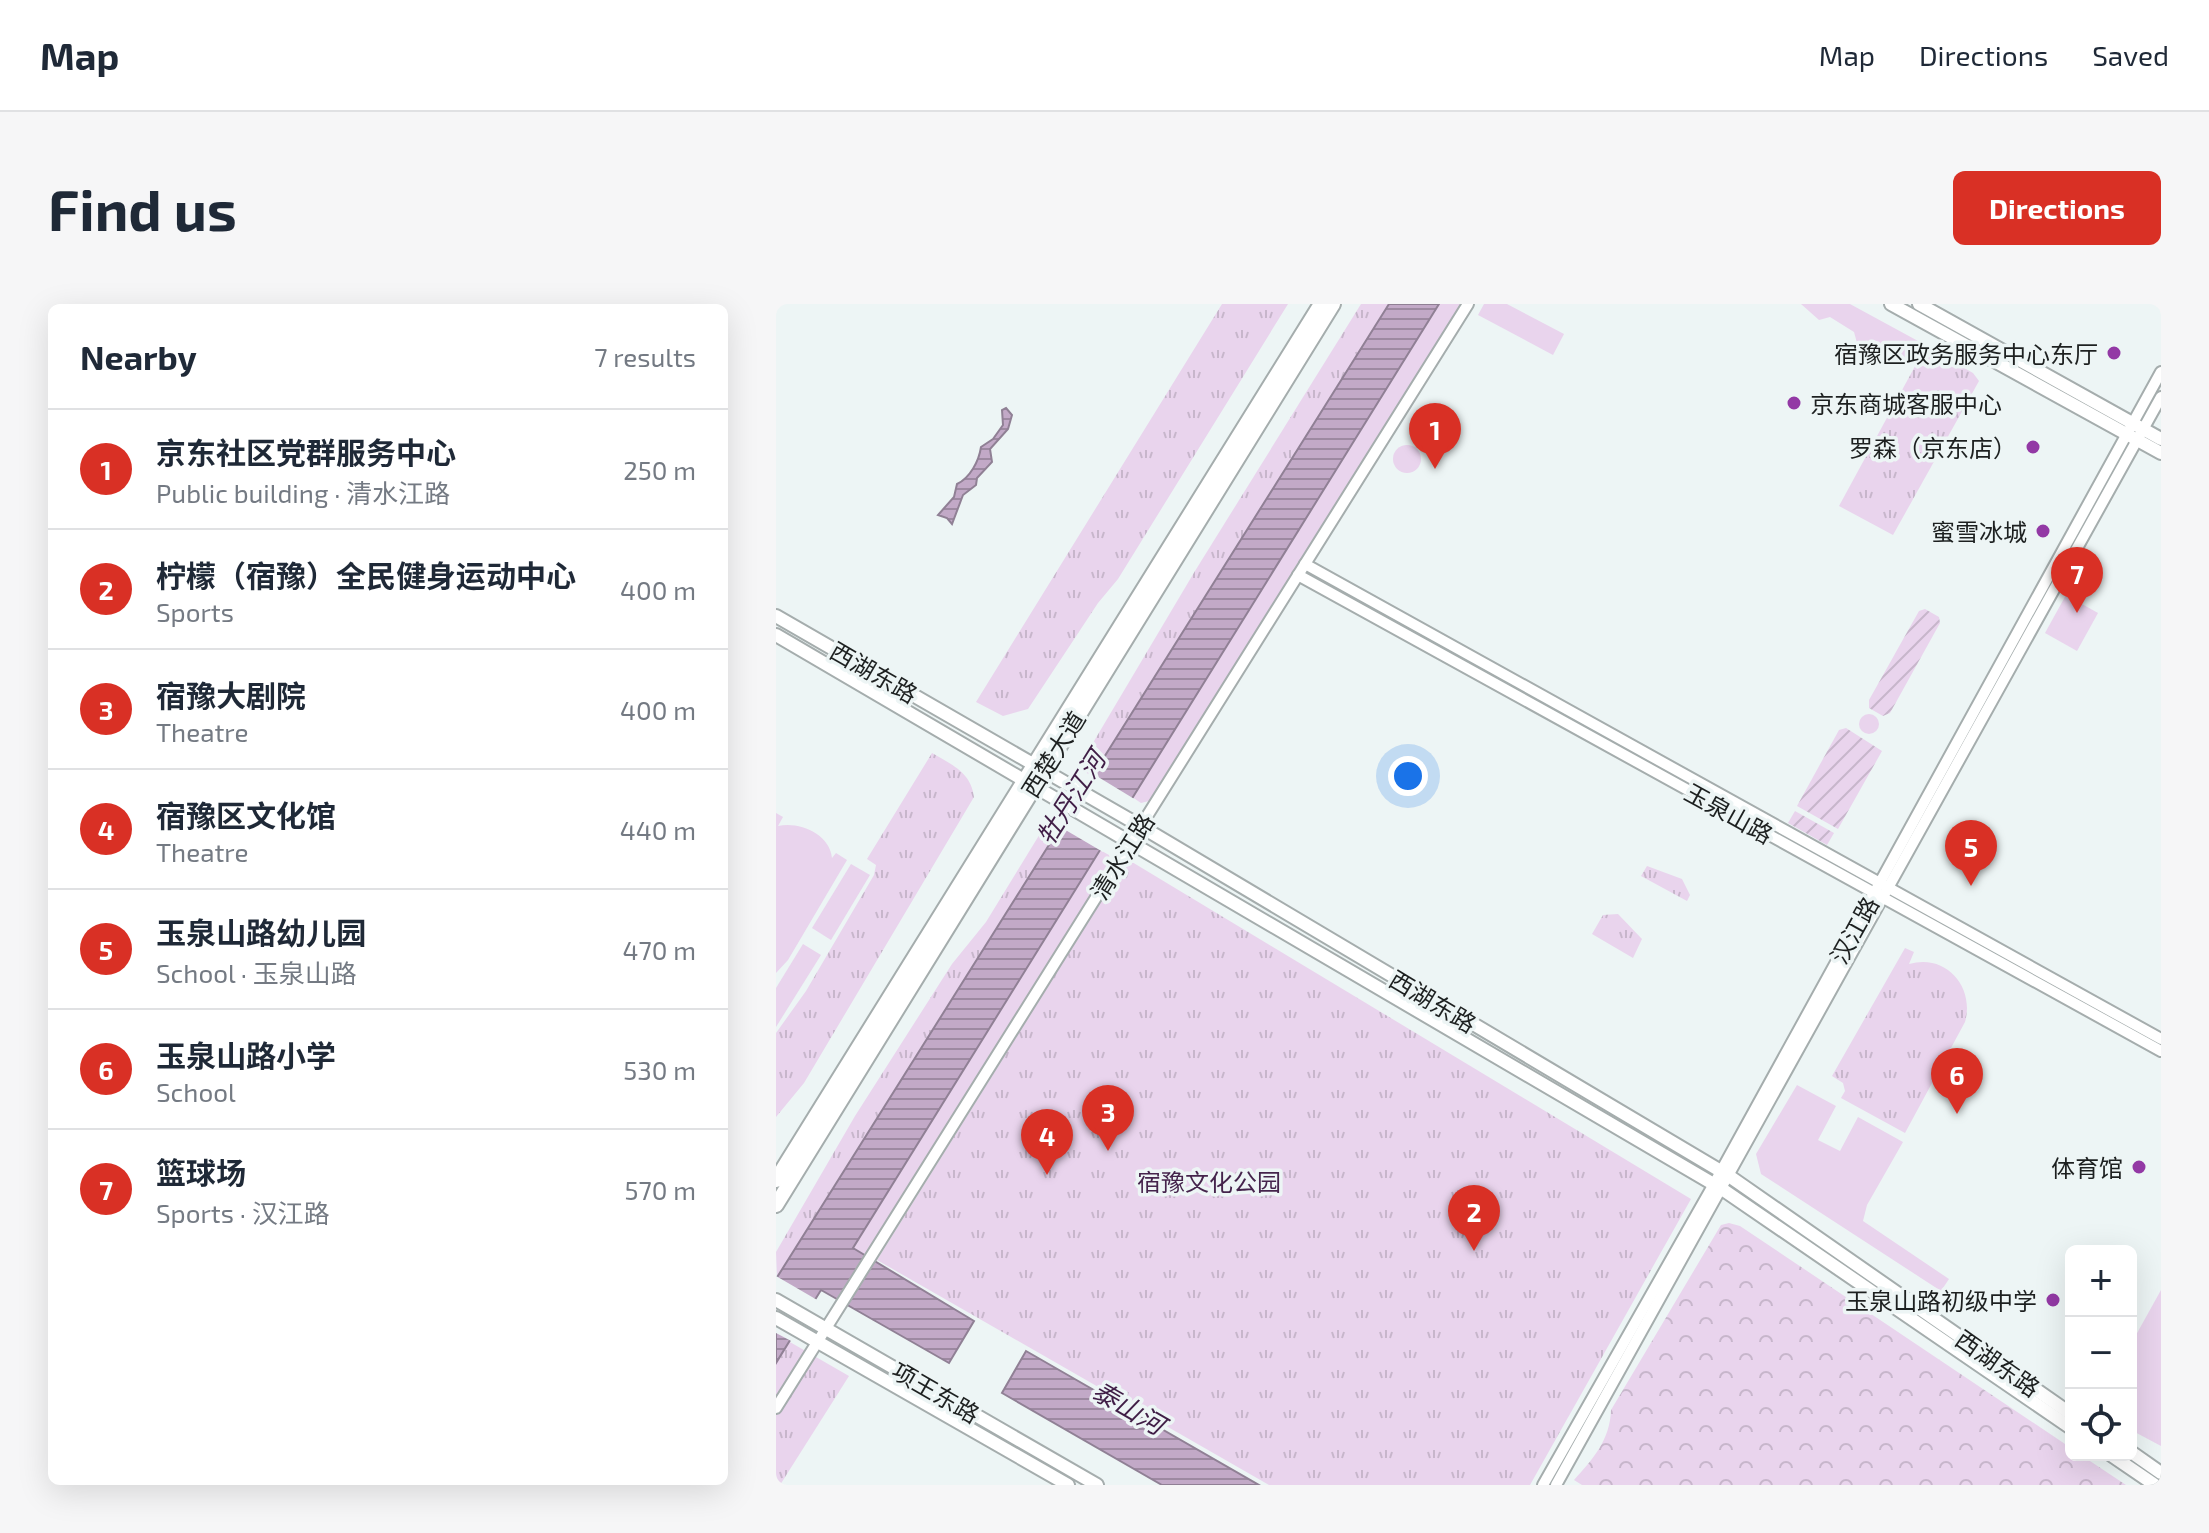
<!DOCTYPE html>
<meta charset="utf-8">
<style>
body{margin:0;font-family:"Exo 2","Noto Sans SC",sans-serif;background:#f6f6f7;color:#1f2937}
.controls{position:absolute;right:24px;bottom:24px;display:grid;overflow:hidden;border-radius:12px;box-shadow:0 8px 32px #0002}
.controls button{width:72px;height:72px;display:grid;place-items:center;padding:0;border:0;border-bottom:2px solid #e0e1e3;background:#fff;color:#1f2937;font:40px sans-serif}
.you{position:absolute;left:632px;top:472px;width:28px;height:28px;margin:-20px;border:6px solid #fff;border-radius:50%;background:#1a73e8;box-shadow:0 0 0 12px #1a73e833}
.badge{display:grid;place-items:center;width:52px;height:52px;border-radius:50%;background:#d93025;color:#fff;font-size:26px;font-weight:700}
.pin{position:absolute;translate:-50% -66px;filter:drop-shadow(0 2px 4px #0008)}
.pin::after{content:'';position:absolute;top:42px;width:28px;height:24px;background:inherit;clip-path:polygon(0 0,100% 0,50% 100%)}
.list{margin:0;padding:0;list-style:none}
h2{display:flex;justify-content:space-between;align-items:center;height:104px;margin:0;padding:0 32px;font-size:34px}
h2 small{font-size:26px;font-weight:400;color:#747a83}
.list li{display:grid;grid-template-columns:52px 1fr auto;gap:24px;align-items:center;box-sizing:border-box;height:120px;padding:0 32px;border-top:2px solid #e0e1e3}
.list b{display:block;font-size:30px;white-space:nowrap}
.list p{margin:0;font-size:26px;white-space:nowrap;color:#747a83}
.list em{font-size:26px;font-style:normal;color:#747a83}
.icon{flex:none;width:44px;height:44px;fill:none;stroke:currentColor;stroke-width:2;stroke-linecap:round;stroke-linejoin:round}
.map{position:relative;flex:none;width:1385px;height:1181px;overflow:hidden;border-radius:12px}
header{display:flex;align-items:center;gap:48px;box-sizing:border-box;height:112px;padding:0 40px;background:#fff;border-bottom:2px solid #e0e1e3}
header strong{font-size:38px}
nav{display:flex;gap:44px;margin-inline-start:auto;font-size:28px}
.intro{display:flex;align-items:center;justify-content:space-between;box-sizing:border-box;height:192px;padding:0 48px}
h1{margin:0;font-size:56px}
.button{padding:20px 36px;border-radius:12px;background:#d93025;color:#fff;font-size:28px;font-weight:700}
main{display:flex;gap:48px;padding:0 48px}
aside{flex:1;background:#fff;border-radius:12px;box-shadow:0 8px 32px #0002}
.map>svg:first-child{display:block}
.grass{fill:#e9d4ed}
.forest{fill:url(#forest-crowns)}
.park{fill:url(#park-tufts)}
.garden{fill:url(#garden-furrows)}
.water{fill:url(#water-rules);stroke:#908095;stroke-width:2}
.pier{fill:#edf5f5}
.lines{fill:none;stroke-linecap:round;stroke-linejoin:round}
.minor-casing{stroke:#a5adad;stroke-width:14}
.major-casing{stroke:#a5adad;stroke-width:16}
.highway-casing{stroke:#a5adad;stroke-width:18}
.minor{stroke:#fff;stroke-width:10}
.major{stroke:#fff;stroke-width:12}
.highway{stroke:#fff;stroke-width:14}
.poi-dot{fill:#9339a5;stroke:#edf5f5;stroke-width:3}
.labels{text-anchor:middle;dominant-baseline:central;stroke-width:7;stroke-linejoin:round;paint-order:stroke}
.poi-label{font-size:24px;fill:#1d2020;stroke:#edf5f5;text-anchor:end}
.street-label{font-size:24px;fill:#1d2020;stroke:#edf5f5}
.park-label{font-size:24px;fill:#45244c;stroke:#edf5f5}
.water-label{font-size:26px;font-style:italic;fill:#401e46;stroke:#edf5f5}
</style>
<header>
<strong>Map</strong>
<nav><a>Map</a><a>Directions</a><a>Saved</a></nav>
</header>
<div class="intro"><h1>Find us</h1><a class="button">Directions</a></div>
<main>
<aside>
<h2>Nearby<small>7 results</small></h2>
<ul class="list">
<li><span class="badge">1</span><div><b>京东社区党群服务中心</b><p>Public building · 清水江路</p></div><em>250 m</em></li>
<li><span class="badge">2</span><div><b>柠檬（宿豫）全民健身运动中心</b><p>Sports</p></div><em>400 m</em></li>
<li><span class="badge">3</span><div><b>宿豫大剧院</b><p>Theatre</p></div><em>400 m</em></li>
<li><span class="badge">4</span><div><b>宿豫区文化馆</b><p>Theatre</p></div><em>440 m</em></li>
<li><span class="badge">5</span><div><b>玉泉山路幼儿园</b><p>School · 玉泉山路</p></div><em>470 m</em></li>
<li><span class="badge">6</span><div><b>玉泉山路小学</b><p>School</p></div><em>530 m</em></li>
<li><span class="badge">7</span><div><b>篮球场</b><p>Sports · 汉江路</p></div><em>570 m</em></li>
</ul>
</aside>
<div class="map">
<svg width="1385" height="1181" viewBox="0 0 1385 1181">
<defs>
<pattern id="forest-crowns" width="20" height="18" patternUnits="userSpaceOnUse" patternTransform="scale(2)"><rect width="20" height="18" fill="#e9d4ed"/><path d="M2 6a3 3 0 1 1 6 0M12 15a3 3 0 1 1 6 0" fill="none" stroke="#c7b6cb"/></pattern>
<pattern id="park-tufts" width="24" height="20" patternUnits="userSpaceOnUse" patternTransform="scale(2)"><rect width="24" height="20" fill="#e9d4ed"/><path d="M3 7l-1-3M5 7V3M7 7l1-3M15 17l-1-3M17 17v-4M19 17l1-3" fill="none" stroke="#c7b6cb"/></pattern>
<pattern id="garden-furrows" width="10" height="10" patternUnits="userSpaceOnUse" patternTransform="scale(2)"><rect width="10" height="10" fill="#e9d4ed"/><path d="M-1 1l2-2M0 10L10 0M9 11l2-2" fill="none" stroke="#c7b6cb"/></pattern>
<pattern id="water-rules" width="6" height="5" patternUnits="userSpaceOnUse" patternTransform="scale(2)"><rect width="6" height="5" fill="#c2a9c7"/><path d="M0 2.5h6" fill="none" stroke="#9d89a1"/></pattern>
</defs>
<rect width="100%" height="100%" fill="#edf5f5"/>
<g class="grass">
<path d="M 663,0 L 690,0 L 377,496 L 365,499 L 356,493 Z"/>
<path d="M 708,0 L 731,0 L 788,30 L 777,51 L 702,11 Z"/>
<path d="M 1025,0 L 1074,0 L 1142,37 L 1131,55 L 1105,41 L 1094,46 L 1081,39 L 1078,28 L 1054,13 L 1043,16 Z"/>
<circle cx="631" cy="155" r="14"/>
<path d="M 1290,291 L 1322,309 L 1301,347 L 1269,329 Z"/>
<circle cx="1093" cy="420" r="10"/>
<path d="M 0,509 L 7,513 L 2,522 C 23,517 54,530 56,554 L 60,549 L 71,556 L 12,656 L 0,669 Z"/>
<path d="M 324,546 L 333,551 L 336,564 L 91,954 L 76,945 Z"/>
<path d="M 75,560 L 94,571 L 55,636 L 36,624 Z"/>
<path d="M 27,640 L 45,651 L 0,723 L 0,684 Z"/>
<path d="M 1021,781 L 1060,802 L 1042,836 L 1064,847 L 1082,813 L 1127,838 L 1091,901 L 1087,917 L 1173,975 L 1165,987 L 985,870 L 980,850 Z"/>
<path d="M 1385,986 L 1385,1142 L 1355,1126 L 1355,1040 Z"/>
</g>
<path class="forest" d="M 953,919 L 964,922 L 1295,1144 L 1295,1151 L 1305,1151 L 1350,1181 L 806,1181 L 798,1176 C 817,1155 834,1136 835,1106 L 945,921 Z"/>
<g class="park">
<path d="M 446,0 L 512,0 L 342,275 L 322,299 L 252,405 L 227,412 L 200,398 Z"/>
<path d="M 585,0 L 613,0 L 316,472 L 302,464 L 419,267 Z"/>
<path d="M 1150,42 L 1197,69 L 1203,77 L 1117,231 L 1063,202 Z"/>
<path d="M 156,449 C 176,461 195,468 198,493 L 28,779 L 0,813 L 0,729 L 30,687 L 98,571 L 100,561 L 91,555 Z"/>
<path d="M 273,515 L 285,522 L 1,974 L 0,948 L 79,812 L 176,660 L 210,618 Z"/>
<path d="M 356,558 L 915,895 L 754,1181 L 493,1181 L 101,956 L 347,562 Z"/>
<path d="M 871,562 L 906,575 L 914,591 L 911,597 L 865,572 Z"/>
<path d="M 842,610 L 866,635 L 857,654 L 816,630 L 827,611 Z"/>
<path d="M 1129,644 L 1138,648 L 1133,660 C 1170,649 1199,683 1189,718 L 1129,829 L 1065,794 L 1069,787 L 1067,779 L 1056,772 Z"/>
<path d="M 0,1030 L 73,1072 L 4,1181 L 0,1181 Z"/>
</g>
<g class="garden">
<path d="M 1149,305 L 1163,313 L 1164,319 L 1114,409 L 1107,412 L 1093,404 L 1093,396 L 1143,307 Z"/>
<path d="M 1070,424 L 1106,447 L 1062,525 L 1021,502 L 1063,426 Z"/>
<path d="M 1019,507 L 1058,529 L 1051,541 L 1012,519 Z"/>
</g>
<g class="water">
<path d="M 613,0 L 663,0 L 77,944 L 198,1017 L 173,1059 L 45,986 L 0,1059 L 0,975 Z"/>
<path d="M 230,104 L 236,111 L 232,125 L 214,145 L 216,158 L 201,174 L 200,181 L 187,191 L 176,220 L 171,214 L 162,211 L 178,193 L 181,180 C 194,174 203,157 205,143 L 217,135 L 227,121 L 226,106 Z"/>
<path d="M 250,1047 L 483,1181 L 386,1181 L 226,1089 Z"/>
</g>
<g class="pier">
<path d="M 314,468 L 360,496 L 327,548 L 281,521 Z"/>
<path d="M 0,972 L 43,997 L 17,1038 L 0,1029 Z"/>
</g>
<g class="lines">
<defs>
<g id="minor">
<path d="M 529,260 L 1385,735"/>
<path d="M 522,271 L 1385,747"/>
<path d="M 0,1104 L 692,0"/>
<path d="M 767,1181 L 938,880 L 1385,68"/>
<path d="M 780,1181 L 1385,93"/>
</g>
<g id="major">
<path d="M 1115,0 L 1385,149"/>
<path d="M 1143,0 L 1385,135"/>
<path d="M 0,312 L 354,516 L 953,872 L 1295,1110"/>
<path d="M 0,331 L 946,885 L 1295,1124"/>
<path d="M 0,996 L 321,1181"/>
<path d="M 0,1014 L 292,1181"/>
<path d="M 1355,1148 L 1385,1169"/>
<path d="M 1335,1151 L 1379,1181"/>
</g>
<g id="highway">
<path d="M 0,876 L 545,0"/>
<path d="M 0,901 L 557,0"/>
</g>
</defs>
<use href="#minor" class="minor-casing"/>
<use href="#major" class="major-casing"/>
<use href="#highway" class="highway-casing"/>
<use href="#minor" class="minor"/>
<use href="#major" class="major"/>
<use href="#highway" class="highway"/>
</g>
<g class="poi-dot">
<circle cx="1338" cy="49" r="8"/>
<circle cx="1018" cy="99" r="8"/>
<circle cx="1257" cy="143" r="8"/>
<circle cx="1267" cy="227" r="8"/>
<circle cx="1363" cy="863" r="8"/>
<circle cx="1277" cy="996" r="8"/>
</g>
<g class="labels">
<g class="poi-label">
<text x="1322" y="49">宿豫区政务服务中心东厅</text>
<text x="1034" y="99" text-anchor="start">京东商城客服中心</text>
<text x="1241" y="143">罗森（京东店）</text>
<text x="1251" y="227">蜜雪冰城</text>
<text x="1347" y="863">体育馆</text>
<text x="1261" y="996">玉泉山路初级中学</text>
</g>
<g class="street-label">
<text transform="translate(98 368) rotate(30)">西湖东路</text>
<text transform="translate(277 450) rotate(-58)">西楚大道</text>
<text transform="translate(953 509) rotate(29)">玉泉山路</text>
<text transform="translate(346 552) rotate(-58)">清水江路</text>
<text transform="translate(1078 626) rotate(-61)">汉江路</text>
<text transform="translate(657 697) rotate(31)">西湖东路</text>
<text transform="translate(1222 1059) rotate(35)">西湖东路</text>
<text transform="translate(160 1088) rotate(30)">项王东路</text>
</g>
<g class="park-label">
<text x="433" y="877">宿豫文化公园</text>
</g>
<g class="water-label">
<text transform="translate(294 493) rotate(-58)">牡丹江河</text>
<text transform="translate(353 1103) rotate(30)">泰山河</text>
</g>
</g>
</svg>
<div class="controls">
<button>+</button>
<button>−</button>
<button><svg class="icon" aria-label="locate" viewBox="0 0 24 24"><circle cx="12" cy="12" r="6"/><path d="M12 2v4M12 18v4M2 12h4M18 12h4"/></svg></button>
</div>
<div class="you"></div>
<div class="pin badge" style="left:659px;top:165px">1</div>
<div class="pin badge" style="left:698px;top:947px">2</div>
<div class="pin badge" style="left:332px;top:847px">3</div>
<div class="pin badge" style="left:271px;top:871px">4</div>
<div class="pin badge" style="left:1195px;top:582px">5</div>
<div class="pin badge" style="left:1181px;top:810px">6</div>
<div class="pin badge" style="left:1301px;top:309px">7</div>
</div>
</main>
